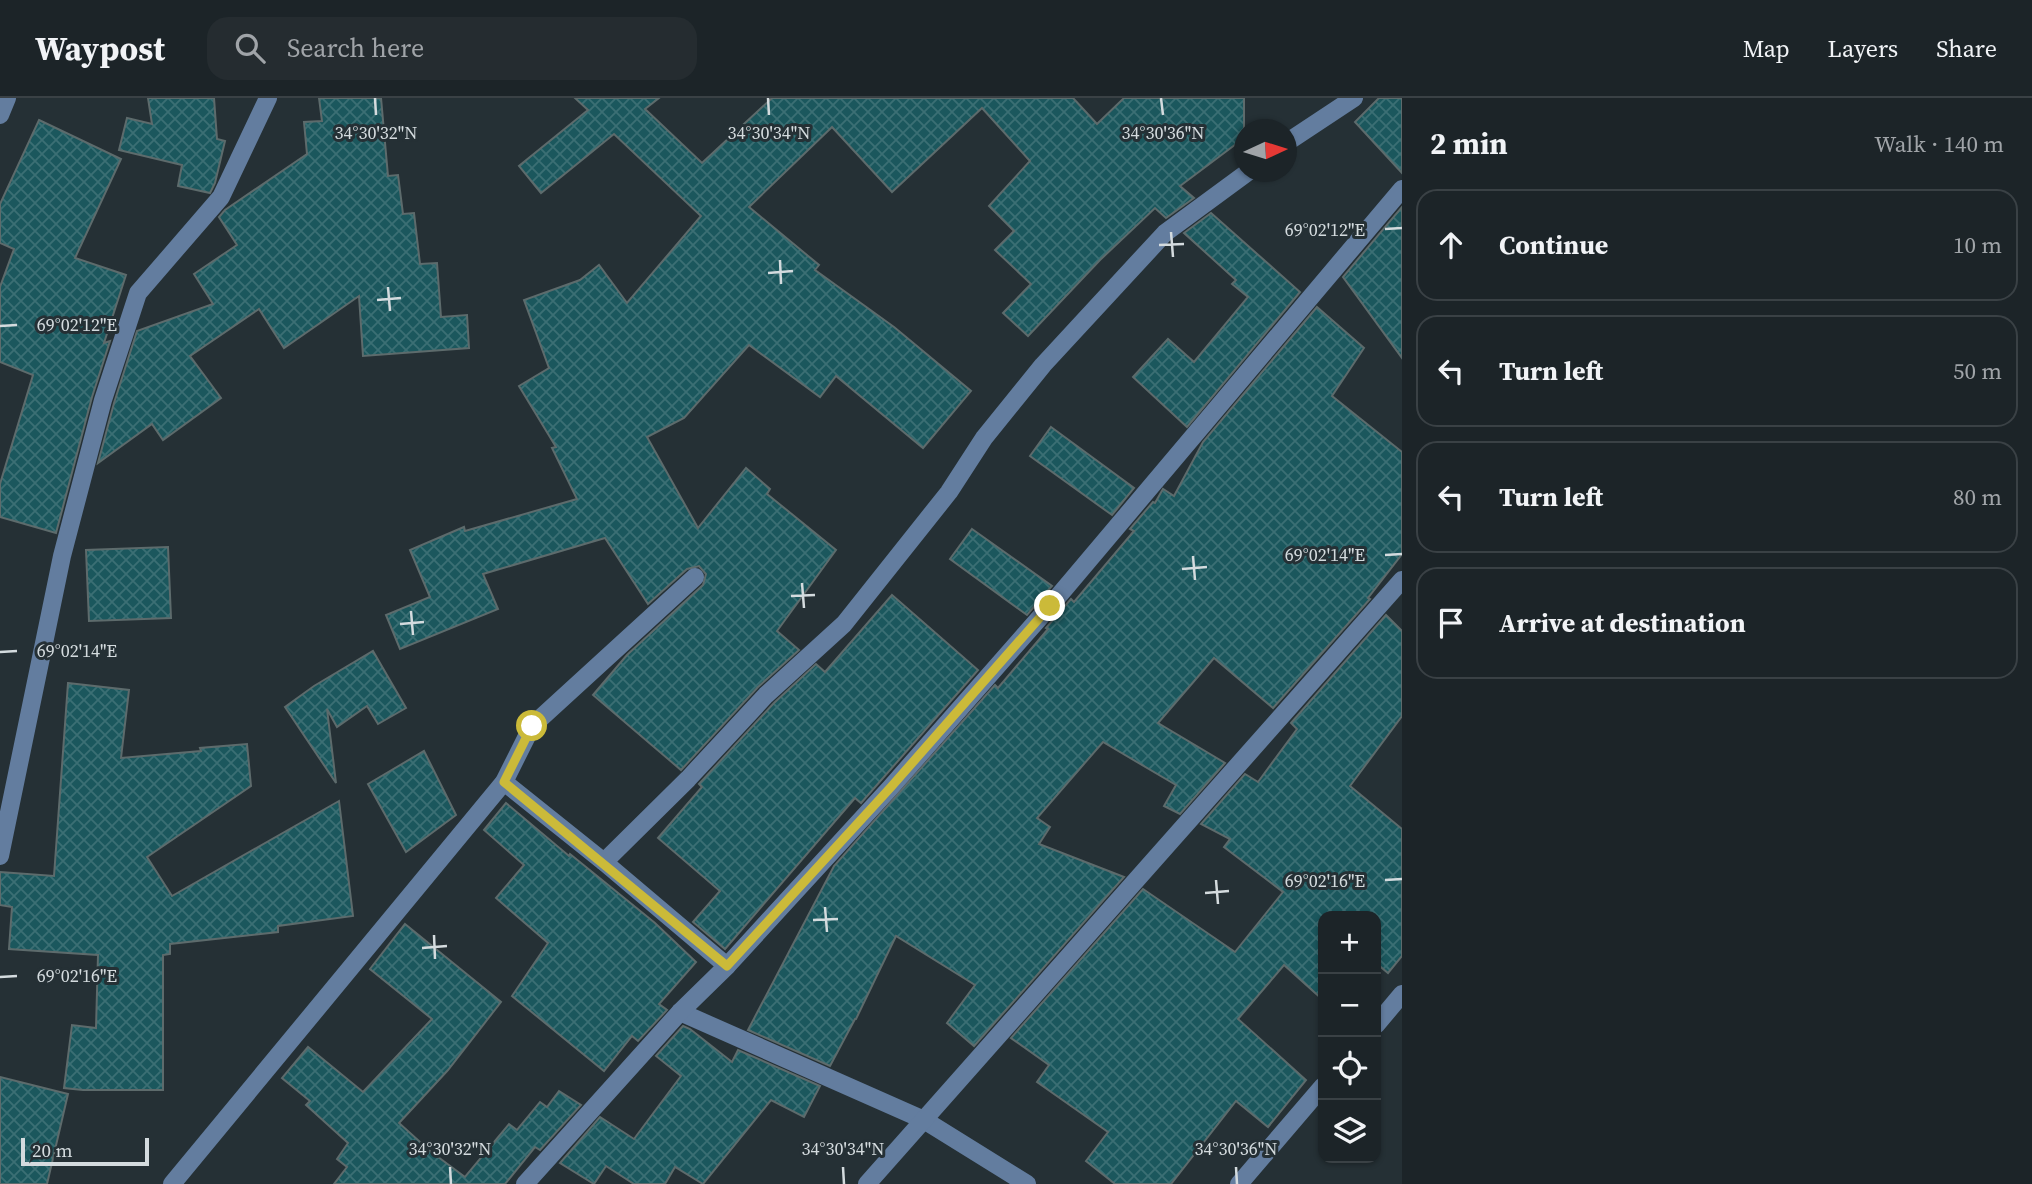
<!DOCTYPE html>
<meta charset="utf-8">
<style>
body{margin:0;font-family:"Source Serif 4",serif;background:#252c30;color:#f1f3f6}
.controls{position:absolute;right:21px;bottom:21px;display:grid;overflow:hidden;border-radius:14px;box-shadow:0 2px 5px #0004}
.controls button{width:63px;height:63px;display:grid;place-items:center;padding:0;border:0;border-bottom:2px solid #3a4145;background:#1c2428;color:#f1f3f6;font:35px sans-serif}
.compass{position:absolute;left:1234px;top:21px;width:63px;height:63px;border-radius:50%;background:#1c2428;box-shadow:0 2px 5px #0004;rotate:86deg}
.scale{position:absolute;left:21px;bottom:18px;width:128px;box-sizing:border-box;padding-left:7px;border:4px solid #d4dbde;border-top:0;font-size:19px;line-height:24px;white-space:nowrap;color:#d4dbde;-webkit-text-stroke:5px #253035;paint-order:stroke}
.stop{position:absolute;width:21px;height:21px;margin:-16px;border:5px solid #cbba39;border-radius:50%;background:#fff}
.stop.end{background:#cbba39;border-color:#fff;box-shadow:0 2px 7px #0008}
.list{margin:0;padding:0;list-style:none}
h2{display:flex;justify-content:space-between;align-items:center;height:91px;margin:0;padding:0 28px;font-size:30px}
h2 small{font-size:23px;font-weight:400;color:#a0a4a8}
.list li{display:grid;grid-template-columns:46px 1fr auto;gap:21px;align-items:center;box-sizing:border-box;height:112px;margin:0 14px 14px;padding:0 14px;border:2px solid #3a4145;border-radius:21px}
.list b{display:block;font-size:26px;white-space:nowrap}
.list em{font-size:23px;font-style:normal;color:#a0a4a8}
.icon{flex:none;width:38px;height:38px;fill:none;stroke:currentColor;stroke-width:2;stroke-linecap:round;stroke-linejoin:round}
.map{position:relative;flex:none;width:1402px;height:1086px;overflow:hidden}
header{display:flex;align-items:center;gap:42px;box-sizing:border-box;height:98px;padding:0 35px;background:#1c2428;border-bottom:2px solid #3a4145}
header strong{font-size:33px}
nav{display:flex;gap:38px;margin-inline-start:auto;font-size:24px}
.search{width:490px;height:63px;background:#252c30;display:flex;align-items:center;gap:18px;box-sizing:border-box;padding:0 24px;border-radius:21px;color:#a0a4a8;font-size:26px}
main{display:flex}
aside{flex:1;background:#1c2428}
.map>svg:first-child{display:block}
.building{fill:url(#building-cross-hatch);stroke:#5d6b6c;stroke-width:2}
.lines{fill:none;stroke-linecap:round;stroke-linejoin:round}
.minor{stroke:#637d9f;stroke-width:18}
.route{stroke:#cbba39;stroke-width:9}
.ticks{fill:none;stroke:#d4dbde;stroke-width:2.5}
.ticks-label{font-size:18px;text-anchor:middle;fill:#d4dbde;stroke:#253035;stroke-width:6;stroke-linejoin:round;paint-order:stroke}
</style>
<header>
<strong>Waypost</strong>
<div class="search"><svg class="icon" aria-label="search" viewBox="0 0 24 24"><circle cx="10" cy="10" r="6"/><path d="M15 15l6 6"/></svg>Search here</div>
<nav><a>Map</a><a>Layers</a><a>Share</a></nav>
</header>
<main>
<div class="map">
<svg width="1402" height="1086" viewBox="0 0 1402 1086">
<defs>
<pattern id="building-cross-hatch" width="8" height="8" patternUnits="userSpaceOnUse" patternTransform="scale(1.75)"><rect width="8" height="8" fill="#1b575d"/><path d="M0 0l8 8M0 8l8-8" fill="none" stroke="#3b6f74"/></pattern>
</defs>
<rect width="100%" height="100%" fill="#253035"/>
<g class="building">
<path d="M 148,0 L 214,0 L 217,41 L 225,43 L 215,85 L 210,95 L 178,88 L 182,67 L 119,52 L 127,20 L 152,26 Z"/>
<path d="M 319,0 L 381,0 L 388,78 L 398,77 L 403,116 L 414,115 L 420,166 L 437,165 L 441,219 L 467,217 L 469,250 L 363,258 L 359,198 L 284,250 L 259,211 L 190,258 L 221,300 L 163,342 L 152,326 L 98,365 L 114,305 L 137,233 L 213,206 L 194,176 L 237,147 L 219,119 L 225,112 L 307,56 L 304,24 L 322,23 Z"/>
<path d="M 575,0 L 659,0 L 645,11 L 702,65 L 772,0 L 1073,0 L 1097,26 L 1124,0 L 1244,0 L 1244,40 L 1180,88 L 1194,100 L 1166,120 L 1155,110 L 1100,162 L 1028,238 L 1003,215 L 1031,186 L 995,152 L 1014,133 L 989,108 L 1030,63 L 982,10 L 892,94 L 832,29 L 749,109 L 819,167 L 815,172 L 894,229 L 971,293 L 923,350 L 836,278 L 820,299 L 749,247 L 684,320 L 647,339 L 698,430 L 746,370 L 770,391 L 767,396 L 836,452 L 777,533 L 799,552 L 758,589 L 681,672 L 593,597 L 627,557 L 703,487 L 706,476 L 699,468 L 687,471 L 648,506 L 605,440 L 483,476 L 498,511 L 400,551 L 386,517 L 430,499 L 410,452 L 464,429 L 465,433 L 577,401 L 552,350 L 556,349 L 519,288 L 549,270 L 524,202 L 580,182 L 599,167 L 627,205 L 701,118 L 614,36 L 541,95 L 519,68 L 588,12 Z"/>
<path d="M 1379,0 L 1402,0 L 1402,75 L 1355,24 Z"/>
<path d="M 39,22 L 121,61 L 75,160 L 126,177 L 104,245 L 110,243 L 92,299 L 56,435 L 0,419 L 0,386 L 33,277 L 0,264 L 0,189 L 14,151 L 0,145 L 0,106 Z"/>
<path d="M 1402,109 L 1402,260 L 1343,179 Z"/>
<path d="M 1211,115 L 1300,194 L 1187,329 L 1133,279 L 1168,241 L 1194,264 L 1248,199 L 1232,186 L 1236,182 L 1184,135 Z"/>
<path d="M 1317,209 L 1364,250 L 1332,298 L 1402,354 L 1402,456 L 1368,500 L 1370,501 L 1273,610 L 1214,560 L 1158,625 L 1225,665 L 1180,716 L 1164,708 L 1176,687 L 1103,644 L 1037,720 L 1050,729 L 1039,746 L 1124,779 L 974,948 L 947,925 L 975,887 L 896,838 L 856,921 L 855,921 L 830,968 L 748,932 L 834,768 L 995,587 L 998,590 L 1048,531 L 1046,530 L 1071,501 L 1074,504 L 1134,433 L 1130,431 L 1153,404 L 1155,405 L 1163,391 L 1174,398 L 1203,344 Z"/>
<path d="M 1051,329 L 1134,390 L 1112,417 L 1030,358 Z"/>
<path d="M 972,431 L 1052,488 L 1027,517 L 950,461 Z"/>
<path d="M 168,449 L 171,520 L 89,523 L 86,452 Z"/>
<path d="M 892,497 L 978,572 L 861,705 L 855,700 L 725,851 L 693,824 L 720,793 L 658,740 L 702,689 L 699,686 L 774,605 L 816,566 L 825,574 Z"/>
<path d="M 1386,517 L 1402,533 L 1402,618 L 1350,688 L 1402,731 L 1402,858 L 1388,875 L 1376,865 L 1376,818 L 1323,818 L 1323,902 L 1284,867 L 1238,921 L 1306,982 L 1268,1029 L 1236,1003 L 1171,1086 L 1115,1086 L 1086,1063 L 1108,1034 L 1037,984 L 1049,967 L 1011,940 L 1143,791 L 1235,854 L 1283,794 L 1224,749 L 1230,741 L 1201,726 L 1245,676 L 1258,684 L 1297,631 L 1291,625 Z"/>
<path d="M 373,553 L 406,610 L 378,626 L 367,608 L 337,629 L 327,611 L 336,685 L 285,609 L 314,588 Z"/>
<path d="M 68,585 L 129,592 L 121,660 L 201,653 L 200,650 L 247,646 L 251,688 L 147,759 L 172,798 L 339,703 L 353,818 L 278,828 L 278,834 L 170,846 L 170,856 L 163,857 L 163,992 L 83,992 L 64,990 L 72,927 L 96,930 L 98,857 L 9,851 L 12,809 L 0,807 L 0,774 L 54,778 Z"/>
<path d="M 424,653 L 456,717 L 406,754 L 368,686 Z"/>
<path d="M 506,705 L 569,758 L 570,756 L 655,825 L 696,864 L 659,906 L 667,912 L 638,943 L 632,938 L 604,973 L 512,898 L 548,845 L 496,800 L 524,767 L 484,732 Z"/>
<path d="M 405,826 L 501,904 L 448,972 L 399,1025 L 430,1053 L 465,1079 L 509,1026 L 517,1032 L 540,1004 L 547,1009 L 559,993 L 581,1007 L 540,1052 L 535,1049 L 505,1086 L 334,1086 L 347,1069 L 337,1061 L 348,1045 L 306,1007 L 310,1003 L 282,980 L 308,949 L 363,994 L 432,921 L 370,871 Z"/>
<path d="M 683,928 L 690,931 L 732,964 L 738,952 L 820,988 L 804,1019 L 771,1002 L 703,1086 L 675,1069 L 665,1086 L 634,1086 L 606,1068 L 594,1086 L 560,1065 L 600,1019 L 634,1041 L 681,978 L 656,958 Z"/>
<path d="M 0,979 L 68,996 L 47,1086 L 0,1086 Z"/>
</g>
<g class="lines">
<g class="minor">
<path d="M 0,17 L 7,0"/>
<path d="M 1286,45 L 1354,0"/>
<path d="M 504,684 L 604,764 L 727,868"/>
<path d="M 0,758 L 62,458 L 103,302 L 138,195 L 221,99 L 268,0"/>
<path d="M 604,764 L 688,681 L 766,597 L 844,526 L 949,394 L 984,340 L 1043,267 L 1165,135 L 1248,74"/>
<path d="M 680,914 L 924,1022 L 1027,1086"/>
<path d="M 1376,927 L 1402,896"/>
<path d="M 172,1086 L 504,684 L 532,628 L 695,479"/>
<path d="M 525,1086 L 680,914 L 727,868 L 891,689 L 1050,508 L 1402,91"/>
<path d="M 867,1086 L 1402,482"/>
<path d="M 1239,1086 L 1323,988"/>
</g>
</g>
<g class="lines">
<path class="route" d="M 532,628 L 504,684 L 727,868 L 891,689 L 1050,508"/>
</g>
<path class="ticks" d="M 375,0 L 376,17M 768,0 L 769,17M 1161,0 L 1163,17M 1385,131 L 1402,130M 1171,134 L 1173,159M 1159,147 L 1184,146M 780,162 L 781,186M 768,175 L 793,173M 388,189 L 390,213M 377,202 L 401,200M 0,228 L 17,227M 1385,457 L 1402,456M 1193,458 L 1195,482M 1182,471 L 1207,469M 802,485 L 804,510M 791,498 L 815,497M 411,513 L 413,537M 400,526 L 424,524M 0,554 L 17,553M 1216,782 L 1218,806M 1385,782 L 1402,781M 1205,795 L 1229,793M 825,809 L 827,834M 813,822 L 838,821M 434,837 L 435,861M 422,850 L 447,848M 0,879 L 17,878M 450,1069 L 451,1086M 843,1069 L 844,1086M 1236,1069 L 1237,1086"/>
<g class="ticks-label">
<text x="376" y="41">34°30'32"N</text>
<text x="769" y="41">34°30'34"N</text>
<text x="1163" y="41">34°30'36"N</text>
<text x="1325" y="138">69°02'12"E</text>
<text x="77" y="233">69°02'12"E</text>
<text x="1325" y="463">69°02'14"E</text>
<text x="77" y="559">69°02'14"E</text>
<text x="1325" y="789">69°02'16"E</text>
<text x="77" y="884">69°02'16"E</text>
<text x="450" y="1057">34°30'32"N</text>
<text x="843" y="1057">34°30'34"N</text>
<text x="1236" y="1057">34°30'36"N</text>
</g>
</svg>
<div class="controls">
<button>+</button>
<button>−</button>
<button><svg class="icon" aria-label="locate" viewBox="0 0 24 24"><circle cx="12" cy="12" r="6"/><path d="M12 2v4M12 18v4M2 12h4M18 12h4"/></svg></button>
<button><svg class="icon" aria-label="layers" viewBox="0 0 24 24"><path d="M12 4l9 5-9 5-9-5zM3 14l9 5 9-5"/></svg></button>
</div>
<svg class="compass" viewBox="-18 -18 36 36"><path d="M0-13l5 13h-10z" fill="#e53935"/><path d="M0 13l5-13h-10z" fill="#a0a4a8"/></svg>
<div class="scale">20 m</div>
<div class="stop" style="left:532px;top:628px"></div>
<div class="stop end" style="left:1050px;top:508px"></div>
</div>
<aside>
<h2>2 min<small>Walk · 140 m</small></h2>
<ul class="list">
<li><svg class="icon" aria-label="ahead" viewBox="0 0 24 24"><path d="M12 20V5M6 11l6-6 6 6"/></svg><div><b>Continue</b></div><em>10 m</em></li>
<li><svg class="icon" aria-label="left" viewBox="0 0 24 24"><path d="M17 20v-9H6M10 6l-5 5 5 5"/></svg><div><b>Turn left</b></div><em>50 m</em></li>
<li><svg class="icon" aria-label="left" viewBox="0 0 24 24"><path d="M17 20v-9H6M10 6l-5 5 5 5"/></svg><div><b>Turn left</b></div><em>80 m</em></li>
<li><svg class="icon" aria-label="arrive" viewBox="0 0 24 24"><path d="M6 21V4h12l-3 4 3 4H6"/></svg><div><b>Arrive at destination</b></div></li>
</ul>
</aside>
</main>
